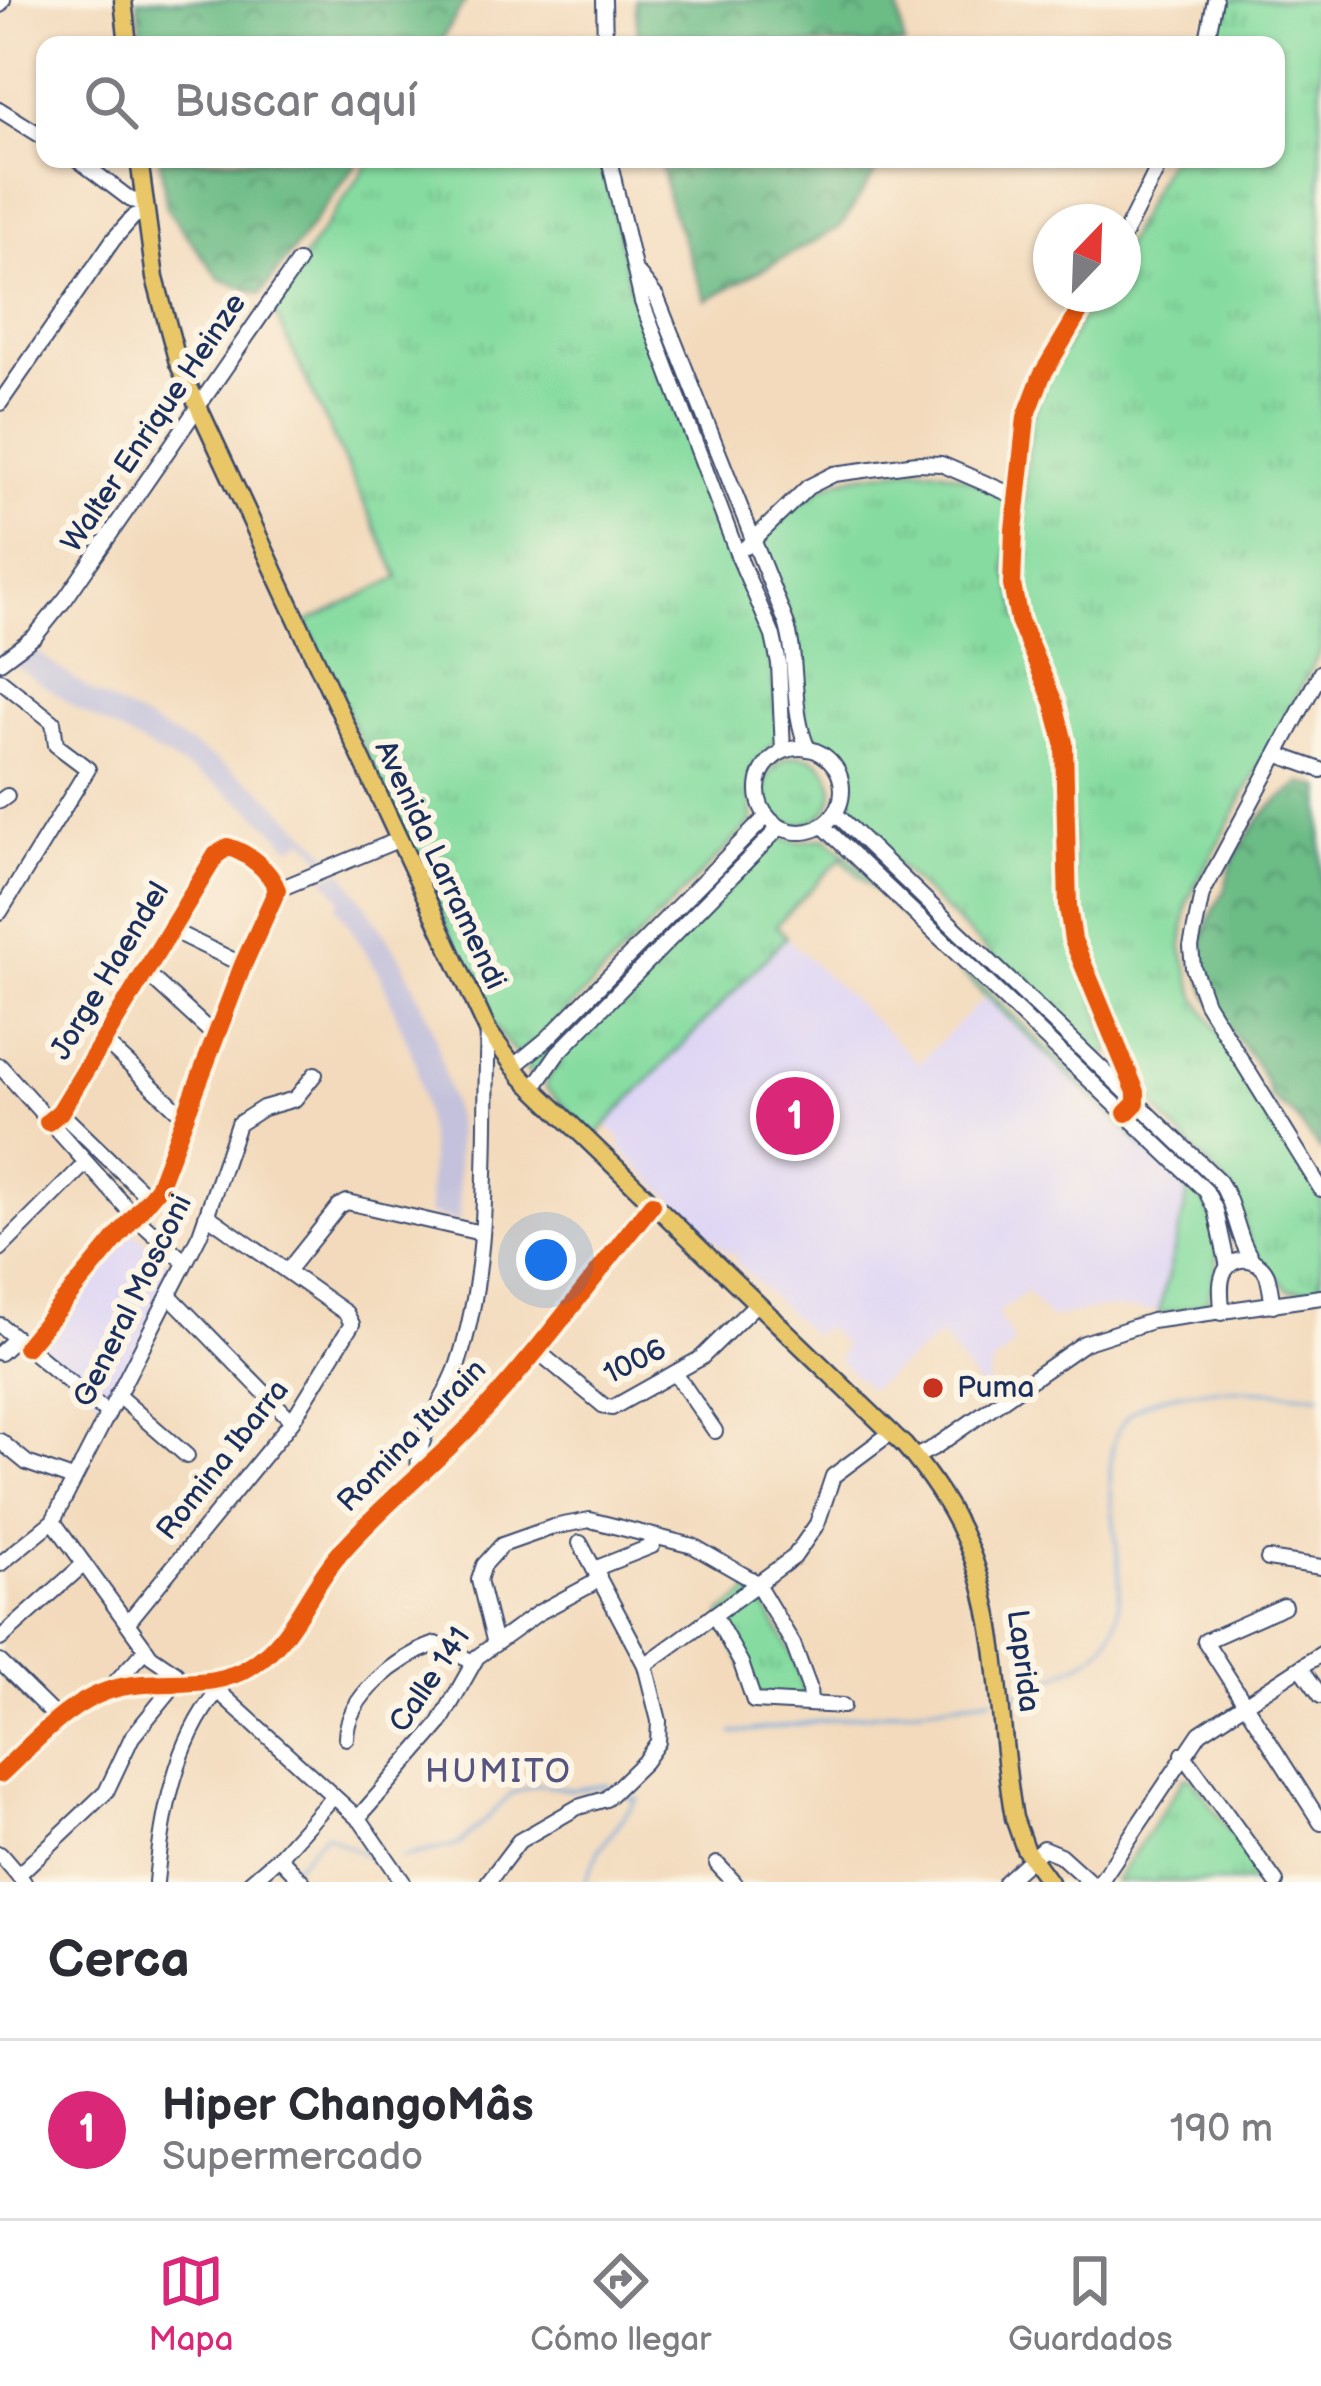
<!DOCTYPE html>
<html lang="es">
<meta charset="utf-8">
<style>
body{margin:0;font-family:"Balsamiq Sans",sans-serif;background:#f7f7f7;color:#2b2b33}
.compass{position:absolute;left:1033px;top:204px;width:108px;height:108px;border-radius:50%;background:#fff;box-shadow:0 3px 9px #0004;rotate:23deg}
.you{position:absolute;left:546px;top:1260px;width:42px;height:42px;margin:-30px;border:9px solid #fff;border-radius:50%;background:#1a73e8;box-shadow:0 0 0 18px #1a73e833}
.badge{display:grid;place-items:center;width:78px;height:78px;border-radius:50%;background:#db2777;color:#fff;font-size:39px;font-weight:700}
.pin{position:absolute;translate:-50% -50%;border:6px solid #fff;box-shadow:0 3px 12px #0006}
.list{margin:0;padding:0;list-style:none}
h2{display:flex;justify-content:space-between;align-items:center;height:156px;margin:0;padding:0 48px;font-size:51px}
h2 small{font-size:39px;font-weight:400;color:#7c7c81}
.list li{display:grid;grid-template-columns:78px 1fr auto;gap:36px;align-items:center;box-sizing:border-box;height:180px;padding:0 48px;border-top:3px solid #e1e1e2}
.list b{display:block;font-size:45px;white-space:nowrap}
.list p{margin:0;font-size:39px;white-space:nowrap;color:#7c7c81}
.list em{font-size:39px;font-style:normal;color:#7c7c81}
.icon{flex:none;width:66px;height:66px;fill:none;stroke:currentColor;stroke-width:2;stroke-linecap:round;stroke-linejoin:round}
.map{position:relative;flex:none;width:1321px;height:1882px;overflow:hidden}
.search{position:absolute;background:#fff;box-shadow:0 3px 9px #0004;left:36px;right:36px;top:36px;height:132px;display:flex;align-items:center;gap:30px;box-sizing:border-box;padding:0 42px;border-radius:24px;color:#7c7c81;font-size:45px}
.sheet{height:336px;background:#fff}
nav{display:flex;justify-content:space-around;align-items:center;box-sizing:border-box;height:168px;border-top:3px solid #e1e1e2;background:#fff;font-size:33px;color:#7c7c81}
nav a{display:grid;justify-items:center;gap:6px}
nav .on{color:#db2777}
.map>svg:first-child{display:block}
.built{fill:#ded5f5}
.railway{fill:#c3c1db}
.green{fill:#86dca0;stroke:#50867f;stroke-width:3}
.forest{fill:url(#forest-crowns);stroke:#447672;stroke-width:3}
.park{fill:url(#park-tufts);stroke:#50867f;stroke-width:3}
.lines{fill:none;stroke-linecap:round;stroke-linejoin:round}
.stream{stroke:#69a5da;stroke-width:3}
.minor-casing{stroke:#3b496c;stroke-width:18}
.major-casing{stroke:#3b496c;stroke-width:21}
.minor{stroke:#fff;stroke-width:14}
.major{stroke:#e9c769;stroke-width:16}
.cycleway-casing{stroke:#fcf5e5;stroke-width:26}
.cycleway{stroke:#e8590c;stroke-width:18}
.poi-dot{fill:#c8321e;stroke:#fcf5e5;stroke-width:4.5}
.labels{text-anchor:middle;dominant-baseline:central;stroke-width:12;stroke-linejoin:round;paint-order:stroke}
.street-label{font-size:30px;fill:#1b2f5e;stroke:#fcf5e5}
.poi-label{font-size:30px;fill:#1b2f5e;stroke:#fcf5e5;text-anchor:start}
.neighbourhood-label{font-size:33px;letter-spacing:3px;fill:#565480;stroke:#fcf5e5}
</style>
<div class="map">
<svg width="1321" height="1882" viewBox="0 0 1321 1882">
<defs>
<pattern id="forest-crowns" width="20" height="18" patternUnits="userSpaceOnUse" patternTransform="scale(3)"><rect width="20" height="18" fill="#6cbc86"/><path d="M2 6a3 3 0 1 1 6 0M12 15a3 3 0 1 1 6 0" fill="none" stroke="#589971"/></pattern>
<pattern id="park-tufts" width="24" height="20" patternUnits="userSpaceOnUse" patternTransform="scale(3)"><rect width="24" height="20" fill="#86dca0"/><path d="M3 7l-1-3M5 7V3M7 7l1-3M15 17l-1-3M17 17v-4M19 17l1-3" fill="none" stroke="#73bd8c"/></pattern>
</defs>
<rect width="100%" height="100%" fill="#fcf5e5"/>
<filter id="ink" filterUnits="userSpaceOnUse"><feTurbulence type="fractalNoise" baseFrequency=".00833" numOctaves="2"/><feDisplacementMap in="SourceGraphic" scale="24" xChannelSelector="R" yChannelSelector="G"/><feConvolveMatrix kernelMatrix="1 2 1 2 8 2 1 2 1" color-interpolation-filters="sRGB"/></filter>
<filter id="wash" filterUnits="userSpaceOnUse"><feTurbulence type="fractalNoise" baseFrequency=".004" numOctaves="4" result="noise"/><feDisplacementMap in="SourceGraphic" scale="48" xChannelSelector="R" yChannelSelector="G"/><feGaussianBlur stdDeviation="2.7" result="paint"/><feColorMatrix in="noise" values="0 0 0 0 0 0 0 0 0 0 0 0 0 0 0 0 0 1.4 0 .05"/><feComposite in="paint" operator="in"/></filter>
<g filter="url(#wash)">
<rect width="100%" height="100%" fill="#f3dabc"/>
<g class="built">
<path d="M 786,937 L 919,1063 L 986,996 L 1190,1191 L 1159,1311 L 1102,1308 L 1049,1318 L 1027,1291 L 997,1314 L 1015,1343 L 992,1364 L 985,1394 L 941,1335 L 870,1389 L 838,1360 L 844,1345 L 826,1327 L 812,1335 L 736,1262 L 736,1253 L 728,1253 L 619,1147 L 623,1141 L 604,1122 Z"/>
<path d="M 132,1230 L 176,1270 L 109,1403 L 97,1398 L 47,1356 L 43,1344 Z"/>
</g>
<g class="railway">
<path d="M 33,649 L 91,691 L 192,745 L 260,788 L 331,856 L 323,859 L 305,838 L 292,848 L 250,808 L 213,783 L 79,710 L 12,664 Z"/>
<path d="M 342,869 L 402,960 L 433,1027 L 456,1120 L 460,1222 L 429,1214 L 430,1147 L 416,1064 L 381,977 L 337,906 L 341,899 L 324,878 Z"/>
</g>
<g class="green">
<path d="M 764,828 L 767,830 L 757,842 L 556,1046 L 535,1073 L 528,1073 L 526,1064 Z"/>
<path d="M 845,854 L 1200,1195 C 1223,1228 1222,1270 1204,1305 L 1160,1314 L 1159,1311 L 1189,1190 L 841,858 Z"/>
</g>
<g class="forest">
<path d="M 137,0 L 466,0 L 438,45 L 144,45 Z"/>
<path d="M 635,0 L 897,0 L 904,45 L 639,45 Z"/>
<path d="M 160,159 L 360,159 L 261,294 L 220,279 L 167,209 Z"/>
<path d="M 660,159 L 884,159 L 840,227 L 706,300 L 670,206 Z"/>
<path d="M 1301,783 L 1321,787 L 1321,1151 L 1292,1113 L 1271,1098 C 1262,1059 1226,1033 1209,997 C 1189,956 1204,928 1223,893 C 1227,885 1228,875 1231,866 C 1239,846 1252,829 1266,812 C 1275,801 1290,794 1301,783 Z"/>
</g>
<g class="park">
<path d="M 1221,0 L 1321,0 L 1321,650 L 1187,902 L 1182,948 L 1196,996 L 1321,1197 L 1321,1289 L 1289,1290 L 1253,1251 L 1231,1189 L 1167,1121 L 1142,1085 L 1078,937 L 1074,906 L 1069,743 L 1027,626 L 1019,593 L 1017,559 L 1032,416 L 1048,377 L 1096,294 L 1123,294 L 1123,248 L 1168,159 L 1276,159 L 1276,45 L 1213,45 Z"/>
<path d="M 372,159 L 602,159 L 630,287 L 729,555 L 769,643 L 779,734 C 774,748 762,752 755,764 C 743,784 753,802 752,822 L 541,1037 L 516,1055 L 489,1019 L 306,623 L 399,577 L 271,305 Z"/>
<path d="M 917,468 C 944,468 993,483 1010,506 L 1006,569 L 1059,752 L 1063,900 L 1111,1049 L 1108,1054 L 1095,1054 L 850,820 L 851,785 L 844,763 L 806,730 L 795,634 L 761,541 C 823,476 829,479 917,468 Z"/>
<circle cx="799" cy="790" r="34"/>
<path d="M 779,837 L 798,842 L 826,838 L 845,854 L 776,925 L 786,937 L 598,1133 L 592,1134 L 546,1088 L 546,1081 L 564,1055 Z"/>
<path d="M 755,1588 L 794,1658 L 806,1698 L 759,1698 L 721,1621 L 722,1613 Z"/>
<path d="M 1185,1777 L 1193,1779 L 1265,1882 L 1115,1882 Z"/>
</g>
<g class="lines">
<g class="stream">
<path d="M 1009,1696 C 1031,1694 1049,1680 1067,1670 C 1081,1663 1096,1656 1105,1644 C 1151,1583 1066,1438 1147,1403 C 1198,1381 1267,1392 1321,1395"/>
<path d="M 732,1733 L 993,1698"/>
<path d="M 622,1793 L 636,1801"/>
<path d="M 402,1857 L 460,1844 L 513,1793 L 538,1784 L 571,1790 L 608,1785"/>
<path d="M 294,1867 L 325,1834 L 382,1864"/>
<path d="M 585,1882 L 599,1850 L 638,1798"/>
</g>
</g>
</g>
<g filter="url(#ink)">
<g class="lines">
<defs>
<g id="minor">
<path d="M 604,0 L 605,45"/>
<path d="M 0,5 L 3,0"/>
<path d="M 1206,45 L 1215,0"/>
<path d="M 0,110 L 45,138"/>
<path d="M 77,159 L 131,200 L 142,202"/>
<path d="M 609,159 L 642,302 L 737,553 L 773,636 L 779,664 L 783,751"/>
<path d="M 1123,237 L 1162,159"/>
<path d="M 640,276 L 657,298 L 786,622 C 799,663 790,710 808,749"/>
<path d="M 1090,294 L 1042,375 L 1026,417 L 1014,530 L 1012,585 L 1019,620 L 1054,703 L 1064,743 L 1068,907 L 1073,940 L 1136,1092 L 1136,1103 L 1126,1113"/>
<path d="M 0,403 L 113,240 L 134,216 L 144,213"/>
<path d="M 746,547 L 808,487 L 834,474 L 917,463 L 941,464 L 1017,497"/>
<path d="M 0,662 L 35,636 L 66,598 L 298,262"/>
<path d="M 1321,672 L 1202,894 L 1191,947 L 1193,967 L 1206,1003 L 1321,1189"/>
<path d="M 0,680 L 53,722 L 56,745 L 88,769 L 0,912"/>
<circle cx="800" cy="790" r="42"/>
<path d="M 1279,755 L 1321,770"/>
<path d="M 0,801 L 7,796"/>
<path d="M 835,813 L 1219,1181 C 1236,1206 1236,1237 1253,1261"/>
<path d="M 822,825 L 1206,1191 L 1216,1211 L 1228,1267"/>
<path d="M 277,890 L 398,840"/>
<path d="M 169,929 L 243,965"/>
<path d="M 144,971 L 216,1037"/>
<path d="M 103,1040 L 186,1118"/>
<path d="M 0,1066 L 134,1216 L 185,1262"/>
<path d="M 513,1067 L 547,1039 L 767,816"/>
<path d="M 533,1089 L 558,1053 L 780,827"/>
<path d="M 60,1112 L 150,1199"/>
<path d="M 0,1249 L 85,1164"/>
<path d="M 288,1270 L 339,1206 L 347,1202 L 481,1233"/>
<path d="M 169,1295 L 292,1421"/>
<path d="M 1222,1313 C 1222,1300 1218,1282 1225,1271 C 1235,1254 1259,1257 1267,1275 C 1270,1284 1271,1296 1273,1305"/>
<path d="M 0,1325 L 108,1414"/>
<path d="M 26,1347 L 158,1188 L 243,965 L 277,890 C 270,870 248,853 228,847 L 216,855 L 60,1112 L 48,1122"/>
<path d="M 535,1349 L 604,1406 L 612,1408 L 701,1358 L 756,1304"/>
<path d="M 0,1353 L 16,1338"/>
<path d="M 675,1373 L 715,1431"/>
<path d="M 117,1395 L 187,1456"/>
<path d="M 0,1441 L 27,1463 L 73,1479"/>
<path d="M 915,1457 L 935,1447 L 1084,1343 L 1152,1321 L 1321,1297"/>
<path d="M 419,1476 C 413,1438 446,1400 458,1364 C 493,1257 483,1142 488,1031"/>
<path d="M 580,1543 L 594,1569"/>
<path d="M 1268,1559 L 1321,1567"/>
<path d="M 0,1564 L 53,1521 L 200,1234 L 238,1124 L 263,1108 L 295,1099 L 315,1074"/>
<path d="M 1284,1606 L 1205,1641 L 1321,1823"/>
<path d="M 714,1615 L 741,1663 L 754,1701 L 843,1706"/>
<path d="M 128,1622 L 292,1421 L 352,1324 L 346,1313 L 208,1216"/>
<path d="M 0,1639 L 84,1564"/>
<path d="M 495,1644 L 479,1580 L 484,1565 L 502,1545 L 553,1527 L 590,1520 L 693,1546 L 756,1582 L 793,1644 L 809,1687 L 810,1703"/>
<path d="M 0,1662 L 59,1720"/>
<path d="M 645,1665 L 794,1557 L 817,1524 L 833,1476 L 892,1432"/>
<path d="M 1301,1668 L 1321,1696"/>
<path d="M 207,1681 L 361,1821 L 403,1882"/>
<path d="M 108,1690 L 146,1649"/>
<path d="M 346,1738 C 347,1695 399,1657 436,1644 L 473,1662"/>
<path d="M 1183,1754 L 1276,1882"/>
<path d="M 0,1774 C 34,1743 70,1699 117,1688 C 160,1677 212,1692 251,1666 C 294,1639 308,1589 341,1552 C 381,1506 430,1468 472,1424 C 537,1355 593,1277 652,1204"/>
<path d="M 358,1818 L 438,1726 L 477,1657 L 538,1613 L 592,1584 L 599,1576"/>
<path d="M 0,1854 L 24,1882"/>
<path d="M 279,1857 L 303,1882"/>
<path d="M 717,1864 L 734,1882"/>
<path d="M 18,1875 L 106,1792 L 132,1737 L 177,1682 L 176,1673 L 151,1656 L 53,1521"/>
<path d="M 156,1882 C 162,1819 175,1742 217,1692"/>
<path d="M 250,1882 L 279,1857 L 333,1797"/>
<path d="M 488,1882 L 519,1841 L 578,1807 L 606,1799 L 644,1762 L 658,1742 L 659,1721 L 645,1665 L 594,1569 L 652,1546 L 656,1537"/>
<path d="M 1005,1882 L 1043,1848 L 1060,1855 L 1090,1882"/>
<path d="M 1100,1882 L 1200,1733 L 1321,1654"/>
</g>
<g id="major">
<path d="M 123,0 L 128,45"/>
<path d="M 139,159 L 155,278 L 178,363 L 488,1031 L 522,1077 L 904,1445 C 1013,1570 988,1669 1014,1818 L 1025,1849 L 1049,1882"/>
</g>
</defs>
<use href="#minor" class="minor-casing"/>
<use href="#major" class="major-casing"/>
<use href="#minor" class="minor"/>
<use href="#major" class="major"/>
<defs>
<g id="cycleway">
<path d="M 1090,294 L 1042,375 L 1026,417 L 1014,530 L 1012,585 L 1019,620 L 1054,703 L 1064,743 L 1068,907 L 1073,940 L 1136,1092 L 1136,1103 L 1126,1113"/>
<path d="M 26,1347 L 158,1188 L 243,965 L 277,890 C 270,870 248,853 228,847 L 216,855 L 60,1112 L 48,1122"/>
<path d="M 0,1774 C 34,1743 70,1699 117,1688 C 160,1677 212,1692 251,1666 C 294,1639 308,1589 341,1552 C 381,1506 430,1468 472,1424 C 537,1355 593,1277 652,1204"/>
</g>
</defs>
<use href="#cycleway" class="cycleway-casing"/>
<use href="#cycleway" class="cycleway"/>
</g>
</g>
<circle class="poi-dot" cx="933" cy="1388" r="12"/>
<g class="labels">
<g class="street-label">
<text transform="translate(154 423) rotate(-56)">Walter Enrique Heinze</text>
<text transform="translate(440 865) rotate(65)">Avenida Larramendi</text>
<text transform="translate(110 971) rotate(-59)">Jorge Haendel</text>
<text transform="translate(133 1301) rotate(-64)">General Mosconi</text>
<text transform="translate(635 1362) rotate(-26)">1006</text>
<text transform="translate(412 1436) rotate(-46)">Romina Iturain</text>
<text transform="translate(223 1460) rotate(-52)">Romina Ibarra</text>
<text transform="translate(1023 1661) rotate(83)">Laprida</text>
<text transform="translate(430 1680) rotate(-56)">Calle 141</text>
</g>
<g class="poi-label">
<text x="957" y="1388">Puma</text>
</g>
<g class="neighbourhood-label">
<text x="499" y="1772">HUMITO</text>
</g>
</g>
</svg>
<svg class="compass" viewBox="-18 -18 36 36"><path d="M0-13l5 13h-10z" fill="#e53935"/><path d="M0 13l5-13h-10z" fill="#7c7c81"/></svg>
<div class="you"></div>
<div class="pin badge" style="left:795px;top:1116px">1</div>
<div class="search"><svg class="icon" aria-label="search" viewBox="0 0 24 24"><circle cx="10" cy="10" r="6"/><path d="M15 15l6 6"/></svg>Buscar aquí</div>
</div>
<section class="sheet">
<h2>Cerca<small></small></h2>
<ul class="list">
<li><span class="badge">1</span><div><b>Hiper ChangoMâs</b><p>Supermercado</p></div><em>190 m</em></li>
</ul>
</section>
<nav>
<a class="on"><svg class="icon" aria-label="map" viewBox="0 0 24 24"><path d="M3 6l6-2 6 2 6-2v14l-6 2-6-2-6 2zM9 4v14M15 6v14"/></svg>Mapa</a>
<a><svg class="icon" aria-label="directions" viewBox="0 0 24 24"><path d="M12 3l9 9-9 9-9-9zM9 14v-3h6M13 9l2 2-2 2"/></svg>Cómo llegar</a>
<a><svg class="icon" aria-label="saved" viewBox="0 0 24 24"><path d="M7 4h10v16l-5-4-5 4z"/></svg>Guardados</a>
</nav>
